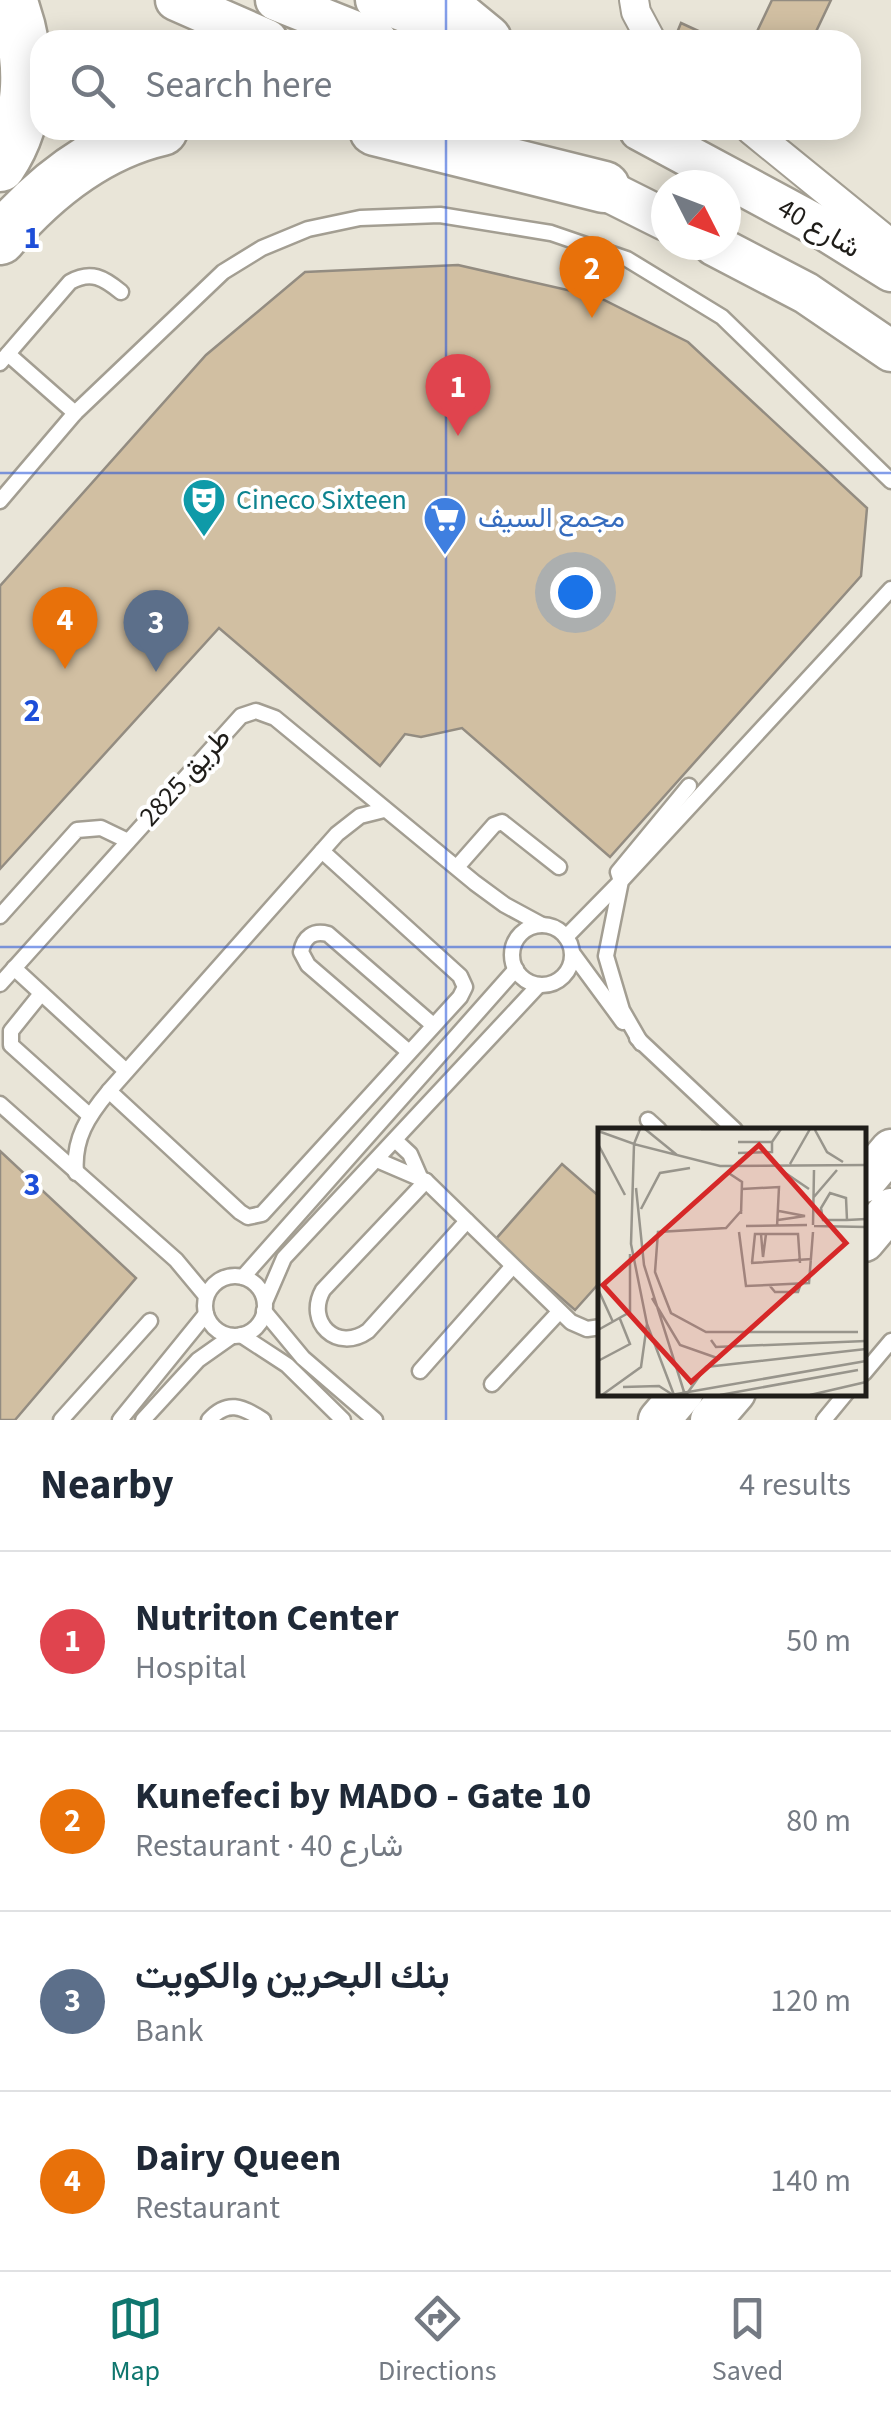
<!DOCTYPE html>
<meta charset="utf-8">
<style>
body{margin:0;font-family:"Source Sans 3",Vazirmatn,sans-serif;background:#f2f2f3;color:#1f2937}
.compass{position:absolute;left:651px;top:170px;width:90px;height:90px;border-radius:50%;background:#fff;box-shadow:0 5px 25px #0003;rotate:132deg}
.you{position:absolute;left:575px;top:592px;width:35px;height:35px;margin:-25px;border:8px solid #fff;border-radius:50%;background:#1a73e8;box-shadow:0 0 0 15px #1a73e833}
.badge{display:grid;place-items:center;width:65px;height:65px;border-radius:50%;background:#0f766e;color:#fff;font-size:32px;font-weight:700}
.pin{position:absolute;translate:-50% -82px;filter:drop-shadow(0 2px 5px #0008)}
.pin::after{content:'';position:absolute;top:52px;width:35px;height:30px;background:inherit;clip-path:polygon(0 0,100% 0,50% 100%)}
.list{margin:0;padding:0;list-style:none}
h2{display:flex;justify-content:space-between;align-items:center;height:130px;margin:0;padding:0 40px;font-size:42px}
h2 small{font-size:32px;font-weight:400;color:#747a83}
.list li{display:grid;grid-template-columns:65px 1fr auto;gap:30px;align-items:center;box-sizing:border-box;height:180px;padding:0 40px;border-top:2px solid #e0e1e3}
.list b{display:block;font-size:38px;white-space:nowrap}
.list p{margin:0;font-size:32px;white-space:nowrap;color:#747a83}
.list em{font-size:32px;font-style:normal;color:#747a83}
.icon{flex:none;width:55px;height:55px;fill:none;stroke:currentColor;stroke-width:2;stroke-linecap:round;stroke-linejoin:round}
.map{position:relative;flex:none;width:891px;height:1420px;overflow:hidden}
.search{position:absolute;background:#fff;box-shadow:0 5px 25px #0003;left:30px;right:30px;top:30px;height:110px;display:flex;align-items:center;gap:25px;box-sizing:border-box;padding:0 35px;border-radius:30px;color:#747a83;font-size:38px}
.sheet{height:850px;background:#fff}
nav{display:flex;justify-content:space-around;align-items:center;box-sizing:border-box;height:140px;border-top:2px solid #e0e1e3;background:#fff;font-size:28px;color:#747a83}
nav a{display:grid;justify-items:center;gap:5px}
nav .on{color:#0f766e}
.map>svg:first-child{display:block}
.building{fill:#d1bfa2;stroke:#938c81;stroke-width:2.5}
.lines{fill:none;stroke-linecap:round;stroke-linejoin:round}
.service-casing{stroke:#a39e92;stroke-width:19}
.minor-casing{stroke:#a39e92;stroke-width:32}
.secondary-casing{stroke:#a39e92;stroke-width:45}
.motorway-casing{stroke:#a39e92;stroke-width:55}
.service{stroke:#fff;stroke-width:14}
.minor{stroke:#fff;stroke-width:28}
.secondary{stroke:#fff;stroke-width:40}
.motorway{stroke:#fff;stroke-width:50}
.grid{fill:none;stroke:#1d4ed8;stroke-width:2.5;stroke-opacity:0.55}
.labels{text-anchor:middle;dominant-baseline:central;stroke-width:8;stroke-linejoin:round;paint-order:stroke}
.street-label{font-size:28px;fill:#1f1d19;stroke:#fff}
.culture-label{font-size:28px;fill:#0d838f;stroke:#fff;text-anchor:start}
.shop-label{font-size:28px;fill:#366cbe;stroke:#fff;text-anchor:start}
.inset-road{fill:none;stroke:#98958c;stroke-width:2.5}
.view{fill:#d62828;fill-opacity:0.15;stroke:#d62828;stroke-width:5}
.inset-edge{fill:none;stroke:#1f1d19;stroke-width:5}
.grid-label{font-size:32px;text-anchor:middle;font-weight:bold;fill:#1d4ed8;stroke:#fff;stroke-width:8;stroke-linejoin:round;paint-order:stroke}
</style>
<div class="map">
<svg width="891" height="1420" viewBox="0 0 891 1420">
<rect width="100%" height="100%" fill="#e9e5d8"/>
<g class="building">
<path d="M 772,0 L 831,0 L 812,40 L 753,40 Z"/>
<path d="M 681,23 L 718,40 L 674,40 Z"/>
<path d="M 458,265 L 598,297 L 688,342 L 867,508 L 861,576 L 610,857 L 462,728 L 421,737 L 405,734 L 380,766 L 219,628 L 0,869 L 0,586 L 206,355 L 305,272 Z"/>
<path d="M 0,1151 L 136,1278 L 15,1420 L 0,1420 Z"/>
<path d="M 562,1164 L 601,1198 L 601,1281 L 575,1310 L 495,1240 Z"/>
</g>
<g class="lines">
<defs>
<g id="service">
<path d="M 8,354 L 75,413"/>
<path d="M 0,363 L 70,282 C 91,270 104,278 121,292"/>
<path d="M 0,501 L 75,413 L 223,272 L 262,248 L 308,229 L 360,218 L 440,215 L 551,233 L 627,259 L 722,317 L 891,481"/>
<path d="M 457,867 L 494,825 L 502,822 L 559,867"/>
<path d="M 0,916 L 77,830 L 101,828 L 128,841"/>
<circle cx="542" cy="955" r="30"/>
<path d="M 566,937 L 621,881 L 618,872 L 689,786"/>
<path d="M 573,954 L 623,1022"/>
<path d="M 14,968 L 126,1071"/>
<path d="M 0,984 L 241,716 L 256,711 L 275,718 L 475,883 L 505,905 L 542,925"/>
<path d="M 40,995 L 11,1031 L 11,1045 L 89,1115"/>
<path d="M 637,1038 L 735,1130"/>
<path d="M 641,1043 L 622,1010 L 606,956 L 621,881 L 891,589"/>
<path d="M 409,1052 L 308,965 L 301,952 C 304,937 313,930 328,934 L 433,1025"/>
<path d="M 109,1091 L 240,1212 L 248,1217 L 262,1214 L 460,997 L 465,987 L 460,976 L 322,851"/>
<path d="M 0,1104 L 176,1260 L 206,1296"/>
<path d="M 648,1120 L 659,1130"/>
<path d="M 395,1140 L 410,1154 L 420,1177"/>
<path d="M 377,1160 L 426,1181 L 571,1322 L 587,1329 L 601,1327"/>
<path d="M 76,1173 C 73,1139 88,1116 109,1091 L 337,834 L 360,816 L 384,810"/>
<path d="M 426,1181 L 323,1290 C 305,1322 337,1353 368,1331 L 467,1221"/>
<circle cx="235" cy="1306" r="30"/>
<path d="M 243,1277 L 516,969"/>
<path d="M 265,1302 L 284,1258 L 539,985"/>
<path d="M 264,1311 L 303,1358 L 375,1420"/>
<path d="M 241,1335 L 287,1365 L 343,1420"/>
<path d="M 420,1371 L 512,1267"/>
<path d="M 864,1373 L 891,1341"/>
<path d="M 492,1384 L 559,1312"/>
<path d="M 61,1420 L 150,1321"/>
<path d="M 120,1420 L 206,1314"/>
<path d="M 143,1420 L 198,1360 L 232,1336"/>
<path d="M 209,1420 C 227,1400 242,1406 263,1420"/>
<path d="M 824,1420 L 847,1392"/>
</g>
<g id="minor">
<path d="M 634,0 L 636,12 L 651,40"/>
<path d="M 751,130 L 891,244"/>
</g>
<g id="secondary">
<path d="M 176,0 L 267,40"/>
<path d="M 276,0 L 376,40"/>
<path d="M 376,0 L 469,37"/>
<path d="M 640,130 L 822,228 L 891,271"/>
<path d="M 578,176 L 666,220"/>
<path d="M 714,245 L 806,293 L 891,351"/>
<path d="M 864,1182 L 891,1150"/>
<path d="M 864,1241 L 891,1209"/>
<path d="M 659,1420 L 683,1392"/>
<path d="M 711,1420 L 735,1392"/>
</g>
<g id="motorway">
<path d="M 437,0 L 486,40"/>
<path d="M 375,130 L 604,187"/>
<path d="M 0,166 C 34,116 32,55 11,0"/>
<path d="M 0,239 C 42,190 97,145 162,130"/>
</g>
</defs>
<use href="#service" class="service-casing"/>
<use href="#minor" class="minor-casing"/>
<use href="#secondary" class="secondary-casing"/>
<use href="#motorway" class="motorway-casing"/>
<use href="#service" class="service"/>
<use href="#minor" class="minor"/>
<use href="#secondary" class="secondary"/>
<use href="#motorway" class="motorway"/>
</g>
<path class="grid" d="M 446,0 L 446,40M 446,130 L 446,1420M 0,473 L 891,473M 0,947 L 891,947"/>
<defs>
<symbol id="theatre-pin" viewBox="-11 -11 22 30"><path d="M0 17L-7.5 6A9.5 9.5 0 1 1 7.5 6Z" fill="#0f9aa8" stroke="#fff"/><path d="M-5-5.5Q0-4 5-5.5V0Q5 5 0 6Q-5 5-5 0ZM-3.3-2.5H-1v1.5H-3.3ZM1-2.5H3.3v1.5H1ZM-2.8 1Q0 5.5 2.8 1Z" fill="#fff"/></symbol>
<symbol id="supermarket-pin" viewBox="-11 -11 22 30"><path d="M0 17L-7.5 6A9.5 9.5 0 1 1 7.5 6Z" fill="#3f7fe0" stroke="#fff"/><path d="M-6-5.5h2.5l.6 2H6L4.5 2H-2.5L-4.4-4H-6ZM-1.5 3.2a1.3 1.3 0 1 0 .1 0ZM3 3.2a1.3 1.3 0 1 0 .1 0Z" fill="#fff"/></symbol>
</defs>
<g fill-rule="evenodd">
<use href="#theatre-pin" x="179" y="475" width="50" height="68"/>
<use href="#supermarket-pin" x="420" y="493" width="50" height="68"/>
</g>
<g class="labels">
<g class="street-label">
<text transform="translate(819 228) rotate(30)">شارع 40</text>
<text transform="translate(185 777) rotate(-48)">طريق 2825</text>
</g>
<g class="culture-label">
<text x="236" y="500">Cineco Sixteen</text>
</g>
<g class="shop-label">
<text x="478" y="518">مجمع السيف</text>
</g>
</g>
<g transform="translate(598 1128)">
<rect width="268" height="268" fill="#e9e5d8"/>
<path class="inset-road" d="M 47,1 L 79,27M 103,1 L 171,1M 217,2 L 229,24 L 245,34M 0,3 L 36,16 L 42,1M 140,14 L 174,14 L 183,1M 0,16 L 27,67M 140,25 L 174,24 L 174,14M 192,36 L 212,1M 183,42 L 211,61M 129,44 L 144,54 L 143,86M 38,60 L 46,137 L 87,267M 144,61 L 181,59 L 179,99M 215,70 L 239,42M 43,81 L 62,45 L 92,40M 144,82 L 128,100 L 60,104 L 57,144 L 73,185 L 108,204 L 260,204M 180,92 L 207,88 L 181,83M 249,92 L 248,70 L 232,65 L 223,80 L 225,92 L 249,92 L 268,91M 215,97 L 216,42M 148,98 L 209,97M 216,98 L 268,99M 141,104 L 148,158 L 211,155 L 215,104M 163,106 L 165,129 L 168,106M 153,135 L 214,131M 154,135 L 157,106 L 200,106 L 202,135M 172,158 L 177,164 L 200,164 L 202,158M 0,161 L 15,194M 54,170 L 82,217 L 122,231M 0,202 L 32,184 L 32,126M 113,212 L 118,219 L 268,213M 0,233 L 32,216 L 22,191M 25,259 L 61,258 L 75,267M 4,267 L 43,239 L 49,196M 73,267 L 268,233M 76,267 L 49,196 L 33,116 L 36,16 L 122,38 L 268,37M 88,267 L 108,239 L 268,221M 122,267 L 260,242M 212,267 L 268,254"/>
<path class="view" d="M 161,17 L 248,115 L 93,254 L 5,157 Z"/>
<rect width="268" height="268" class="inset-edge"/>
</g>
<g class="grid-label">
<text x="32" y="248">1</text>
<text x="32" y="721">2</text>
<text x="32" y="1195">3</text>
</g>
</svg>
<svg class="compass" viewBox="-18 -18 36 36"><path d="M0-13l5 13h-10z" fill="#e53935"/><path d="M0 13l5-13h-10z" fill="#747a83"/></svg>
<div class="you"></div>
<div class="pin badge" style="left:458px;top:436px;background:#e0444e">1</div>
<div class="pin badge" style="left:592px;top:318px;background:#e8710a">2</div>
<div class="pin badge" style="left:156px;top:672px;background:#5c6f8a">3</div>
<div class="pin badge" style="left:65px;top:669px;background:#e8710a">4</div>
<div class="search"><svg class="icon" aria-label="search" viewBox="0 0 24 24"><circle cx="10" cy="10" r="6"/><path d="M15 15l6 6"/></svg>Search here</div>
</div>
<section class="sheet">
<h2>Nearby<small>4 results</small></h2>
<ul class="list">
<li><span class="badge" style="background:#e0444e">1</span><div><b>Nutriton Center</b><p>Hospital</p></div><em>50 m</em></li>
<li><span class="badge" style="background:#e8710a">2</span><div><b>Kunefeci by MADO - Gate 10</b><p>Restaurant · شارع 40</p></div><em>80 m</em></li>
<li><span class="badge" style="background:#5c6f8a">3</span><div><b>بنك البحرين والكويت</b><p>Bank</p></div><em>120 m</em></li>
<li><span class="badge" style="background:#e8710a">4</span><div><b>Dairy Queen</b><p>Restaurant</p></div><em>140 m</em></li>
</ul>
</section>
<nav>
<a class="on"><svg class="icon" aria-label="map" viewBox="0 0 24 24"><path d="M3 6l6-2 6 2 6-2v14l-6 2-6-2-6 2zM9 4v14M15 6v14"/></svg>Map</a>
<a><svg class="icon" aria-label="directions" viewBox="0 0 24 24"><path d="M12 3l9 9-9 9-9-9zM9 14v-3h6M13 9l2 2-2 2"/></svg>Directions</a>
<a><svg class="icon" aria-label="saved" viewBox="0 0 24 24"><path d="M7 4h10v16l-5-4-5 4z"/></svg>Saved</a>
</nav>
